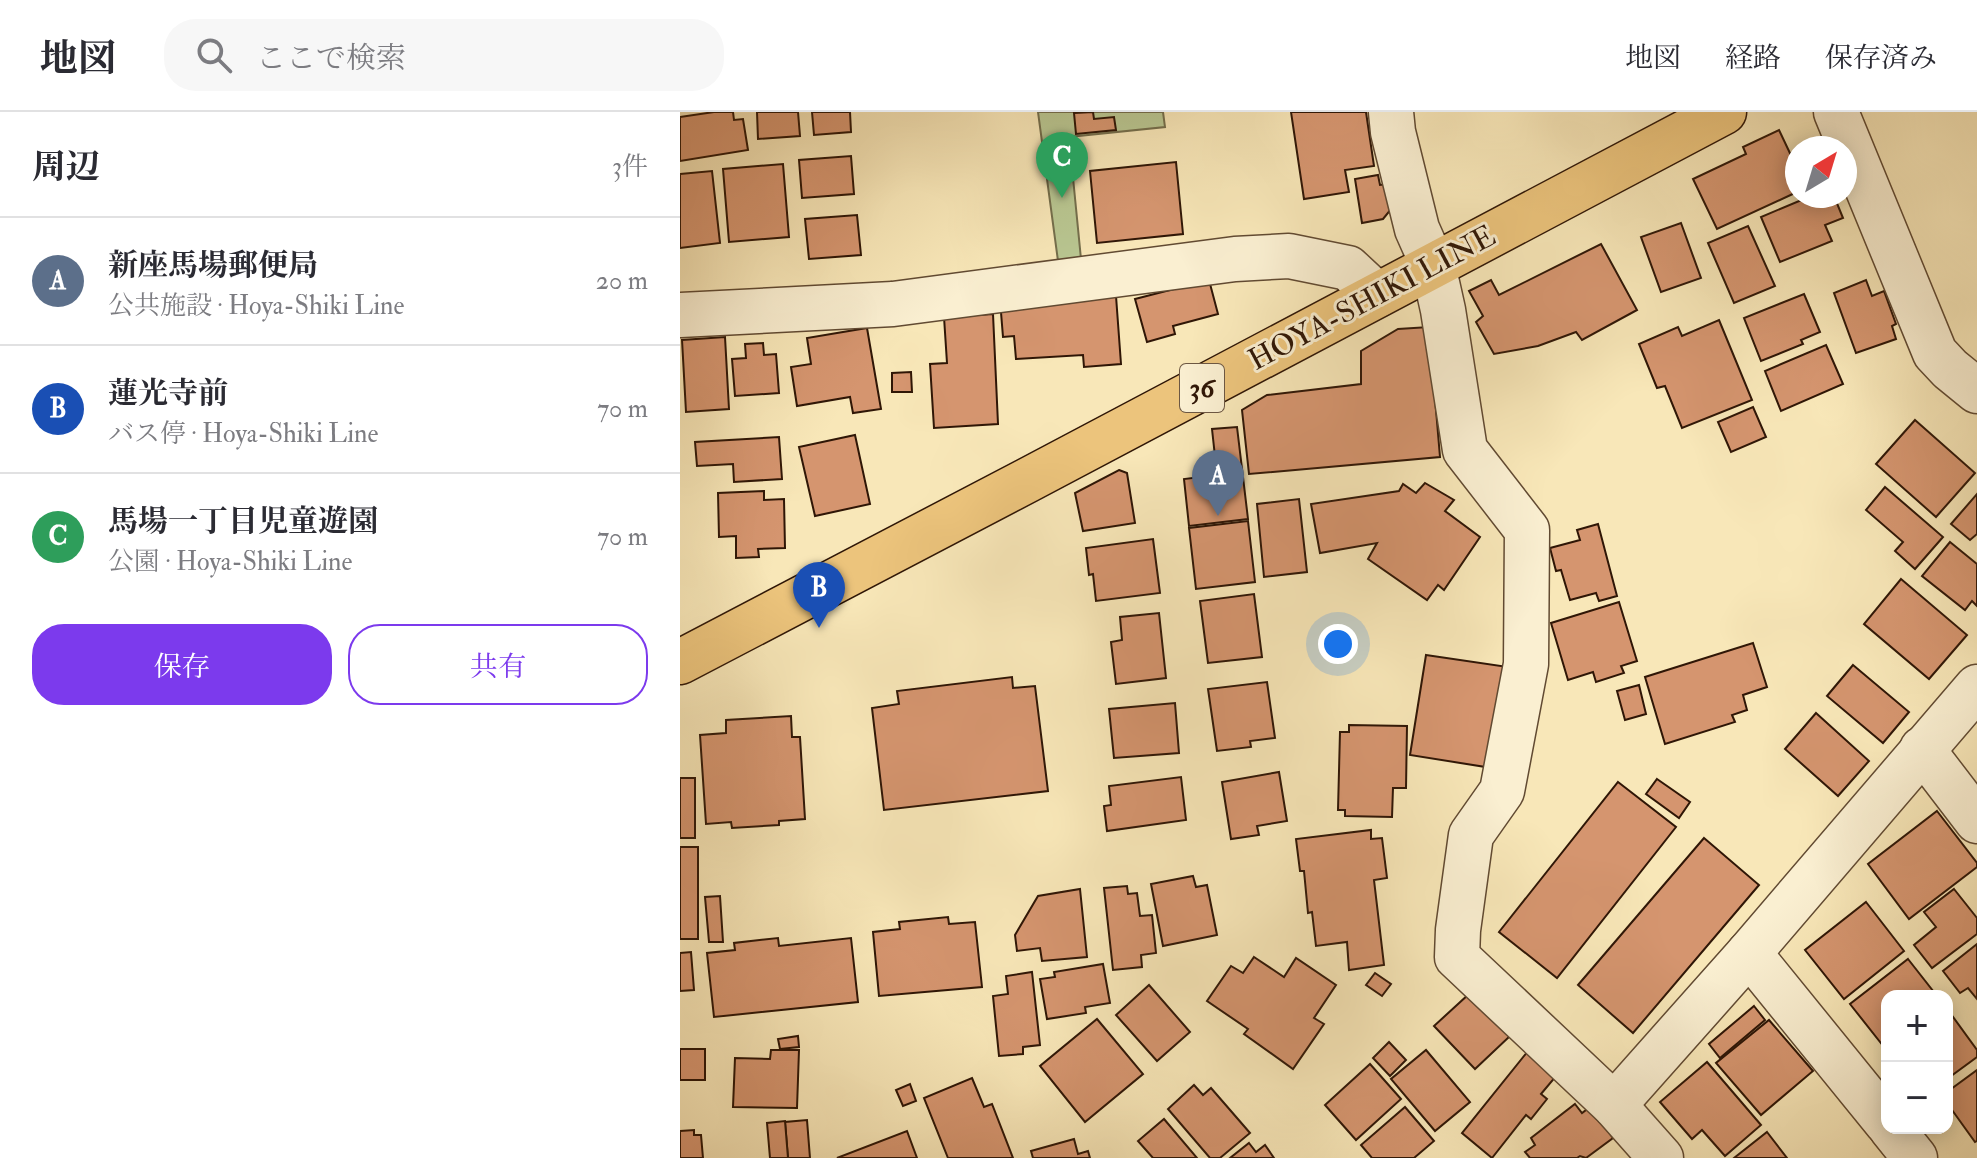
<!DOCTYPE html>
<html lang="ja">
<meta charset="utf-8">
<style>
body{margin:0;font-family:"IM FELL Double Pica","Noto Serif JP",serif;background:#f7f7f7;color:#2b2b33}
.controls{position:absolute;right:24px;bottom:24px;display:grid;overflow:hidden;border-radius:16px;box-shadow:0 4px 20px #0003}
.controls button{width:72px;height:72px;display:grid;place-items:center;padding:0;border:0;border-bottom:2px solid #e1e1e2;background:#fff;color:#2b2b33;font:40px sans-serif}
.compass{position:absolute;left:1105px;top:24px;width:72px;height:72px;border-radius:50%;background:#fff;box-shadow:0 4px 20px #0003;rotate:38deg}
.you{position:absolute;left:658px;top:532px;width:28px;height:28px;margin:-20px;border:6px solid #fff;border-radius:50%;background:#1a73e8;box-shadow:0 0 0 12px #1a73e833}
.badge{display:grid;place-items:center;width:52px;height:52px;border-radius:50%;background:#7c3aed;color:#fff;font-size:26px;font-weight:700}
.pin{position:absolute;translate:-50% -66px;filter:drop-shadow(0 2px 4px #0008)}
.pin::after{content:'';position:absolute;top:42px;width:28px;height:24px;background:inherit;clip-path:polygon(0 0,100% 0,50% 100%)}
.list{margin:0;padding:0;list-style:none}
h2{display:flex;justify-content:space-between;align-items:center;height:104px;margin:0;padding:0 32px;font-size:34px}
h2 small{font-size:26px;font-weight:400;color:#7c7c81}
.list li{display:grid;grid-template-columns:52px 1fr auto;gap:24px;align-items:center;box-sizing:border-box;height:128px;padding:0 32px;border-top:2px solid #e1e1e2}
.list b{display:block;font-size:30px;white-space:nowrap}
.list p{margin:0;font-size:26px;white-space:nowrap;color:#7c7c81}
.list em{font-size:26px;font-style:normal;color:#7c7c81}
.actions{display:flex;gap:16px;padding:24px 32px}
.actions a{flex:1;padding:18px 0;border:2px solid #7c3aed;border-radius:32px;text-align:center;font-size:28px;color:#7c3aed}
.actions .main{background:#7c3aed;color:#fff}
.icon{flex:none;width:44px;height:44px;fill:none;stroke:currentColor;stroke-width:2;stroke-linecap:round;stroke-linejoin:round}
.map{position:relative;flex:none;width:1297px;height:1046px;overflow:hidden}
header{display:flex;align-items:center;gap:48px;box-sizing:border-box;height:112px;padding:0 40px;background:#fff;border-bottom:2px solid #e1e1e2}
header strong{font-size:38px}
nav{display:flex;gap:44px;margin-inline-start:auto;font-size:28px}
.search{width:560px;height:72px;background:#f7f7f7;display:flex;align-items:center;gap:20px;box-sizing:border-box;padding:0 28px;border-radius:32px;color:#7c7c81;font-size:30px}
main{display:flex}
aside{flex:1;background:#fff}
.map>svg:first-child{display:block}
.green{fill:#b9c792;stroke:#746e4c;stroke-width:2}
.building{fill:#d5956f;stroke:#2f1606;stroke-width:2}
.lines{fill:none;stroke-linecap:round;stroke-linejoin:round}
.minor-casing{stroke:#614a32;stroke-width:47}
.primary-casing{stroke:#2f1606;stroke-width:47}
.minor{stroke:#faefd1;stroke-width:44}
.primary{stroke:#ecc47c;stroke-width:44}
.labels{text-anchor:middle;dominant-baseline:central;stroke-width:6;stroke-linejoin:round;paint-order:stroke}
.shield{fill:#faefd1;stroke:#6c5743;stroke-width:2}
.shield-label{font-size:28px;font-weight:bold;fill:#2f1606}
.street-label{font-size:30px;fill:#2f1606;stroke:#faefd1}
</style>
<header>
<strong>地図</strong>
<div class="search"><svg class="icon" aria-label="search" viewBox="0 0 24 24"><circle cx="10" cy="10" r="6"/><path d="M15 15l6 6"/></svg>ここで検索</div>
<nav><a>地図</a><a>経路</a><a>保存済み</a></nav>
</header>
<main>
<aside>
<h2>周辺<small>3件</small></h2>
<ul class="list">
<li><span class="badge" style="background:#5c6f8a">A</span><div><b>新座馬場郵便局</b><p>公共施設 · Hoya-Shiki Line</p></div><em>20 m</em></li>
<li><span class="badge" style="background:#1a4fb4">B</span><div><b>蓮光寺前</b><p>バス停 · Hoya-Shiki Line</p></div><em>70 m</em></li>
<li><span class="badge" style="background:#2e9e5b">C</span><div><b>馬場一丁目児童遊園</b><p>公園 · Hoya-Shiki Line</p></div><em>70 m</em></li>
</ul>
<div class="actions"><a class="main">保存</a><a>共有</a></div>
</aside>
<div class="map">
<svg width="1297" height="1046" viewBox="0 0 1297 1046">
<rect width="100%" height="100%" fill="#f8e7b8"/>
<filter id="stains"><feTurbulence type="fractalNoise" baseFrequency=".0025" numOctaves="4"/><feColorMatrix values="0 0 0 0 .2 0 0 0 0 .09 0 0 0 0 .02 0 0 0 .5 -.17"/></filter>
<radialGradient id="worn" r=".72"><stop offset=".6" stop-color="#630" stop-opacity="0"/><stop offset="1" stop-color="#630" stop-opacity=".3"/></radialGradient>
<path class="green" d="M 358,0 L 483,0 L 485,15 L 389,25 L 401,147 L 378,149 Z"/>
<g class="building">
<path d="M 34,0 L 53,0 L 54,8 L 63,7 L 68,38 L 0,49 L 0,5 Z"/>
<path d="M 77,0 L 118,0 L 120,24 L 78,27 Z"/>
<path d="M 132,0 L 170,0 L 171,20 L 134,23 Z"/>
<path d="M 413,0 L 414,7 L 434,5 L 436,18 L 396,22 L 394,1 Z"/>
<path d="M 611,0 L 686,0 L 694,54 L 665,58 L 669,80 L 624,87 Z"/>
<path d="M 1099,18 L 1117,56 L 1117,80 L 1037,117 L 1013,67 L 1066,42 L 1063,35 Z"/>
<path d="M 171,44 L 174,82 L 122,86 L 119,48 Z"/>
<path d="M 496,50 L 503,122 L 417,131 L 410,59 Z"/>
<path d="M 103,52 L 109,125 L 49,130 L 43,57 Z"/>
<path d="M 32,59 L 40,131 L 0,136 L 0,62 Z"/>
<path d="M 698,63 L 700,73 L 708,72 L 712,96 L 703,107 L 682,111 L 675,67 Z"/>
<path d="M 1131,84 L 1154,84 L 1163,106 L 1145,113 L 1152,129 L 1100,150 L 1081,105 Z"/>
<path d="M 177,103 L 181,143 L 129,147 L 125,107 Z"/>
<path d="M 1001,111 L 1021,166 L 981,180 L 961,125 Z"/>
<path d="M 1068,114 L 1095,174 L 1054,191 L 1028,131 Z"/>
<path d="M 921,132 L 957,198 L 902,228 L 896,220 L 858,234 L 814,242 L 796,210 L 803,204 L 789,179 L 811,168 L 819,183 Z"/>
<path d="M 529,168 L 538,202 L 493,214 L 495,222 L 467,230 L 455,187 Z"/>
<path d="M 1186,168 L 1192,184 L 1204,179 L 1216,212 L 1212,214 L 1216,227 L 1176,241 L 1154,181 Z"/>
<path d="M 1124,182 L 1140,220 L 1121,228 L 1123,232 L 1081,249 L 1064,206 Z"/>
<path d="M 436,184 L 441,252 L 404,255 L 403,243 L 336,247 L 334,224 L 323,225 L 320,188 Z"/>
<path d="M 313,202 L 318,312 L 254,316 L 250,252 L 267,251 L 264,205 Z"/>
<path d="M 1039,208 L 1072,288 L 1002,316 L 985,274 L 977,276 L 959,232 L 998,215 L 1002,224 Z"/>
<path d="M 749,215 L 760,345 L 569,362 L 562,298 L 587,283 L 681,272 L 681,239 L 718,217 Z"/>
<path d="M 187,216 L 201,297 L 173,301 L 170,285 L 117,294 L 111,255 L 131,252 L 127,226 Z"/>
<path d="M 45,225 L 49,297 L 6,300 L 2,228 Z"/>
<path d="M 83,231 L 84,243 L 96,242 L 99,281 L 55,284 L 52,247 L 66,246 L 65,232 Z"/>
<path d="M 1146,233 L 1163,272 L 1101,299 L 1085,259 Z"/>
<path d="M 231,260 L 232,280 L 212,280 L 212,261 Z"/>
<path d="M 1073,295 L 1086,325 L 1051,340 L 1038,310 Z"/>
<path d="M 1235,308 L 1295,361 L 1256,405 L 1196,352 Z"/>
<path d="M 557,315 L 568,407 L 509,414 L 504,367 L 537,363 L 532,317 Z"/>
<path d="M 175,323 L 190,392 L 135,404 L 119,335 Z"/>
<path d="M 99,325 L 102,367 L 54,370 L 53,352 L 17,354 L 15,330 Z"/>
<path d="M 439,358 L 447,361 L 455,411 L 403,419 L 395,381 Z"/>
<path d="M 745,371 L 774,388 L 765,399 L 800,425 L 764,478 L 758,473 L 747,488 L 688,447 L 697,431 L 640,441 L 631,392 L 719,379 L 723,372 L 736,381 Z"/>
<path d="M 1205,375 L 1263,425 L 1235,457 L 1215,439 L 1223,430 L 1186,398 Z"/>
<path d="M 84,379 L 84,388 L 104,387 L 105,436 L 78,437 L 79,445 L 56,446 L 56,424 L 39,425 L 38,381 Z"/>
<path d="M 1297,382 L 1297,422 L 1290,428 L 1271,412 Z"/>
<path d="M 619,387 L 627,460 L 584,465 L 577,392 Z"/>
<path d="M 568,409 L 575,470 L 516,477 L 509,416 Z"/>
<path d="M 918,412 L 937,484 L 919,489 L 916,481 L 890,488 L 881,458 L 876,459 L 870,436 L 900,428 L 897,418 Z"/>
<path d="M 473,427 L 480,481 L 416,489 L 413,462 L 409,463 L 406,436 Z"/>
<path d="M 1270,430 L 1297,452 L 1297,494 L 1292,489 L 1285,498 L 1242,464 Z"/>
<path d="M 1221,467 L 1287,523 L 1249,567 L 1184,512 Z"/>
<path d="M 574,482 L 582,545 L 528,551 L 520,489 Z"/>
<path d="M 939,490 L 957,549 L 941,554 L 944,561 L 916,570 L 913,560 L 888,568 L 871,511 Z"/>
<path d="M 479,501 L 486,566 L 436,572 L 431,530 L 442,528 L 440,505 Z"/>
<path d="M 1073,531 L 1087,575 L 1063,583 L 1067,598 L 1052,603 L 1055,610 L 985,632 L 965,565 Z"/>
<path d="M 746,543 L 828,555 L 812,656 L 730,643 Z"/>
<path d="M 1173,553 L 1229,600 L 1203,631 L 1147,584 Z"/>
<path d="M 332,565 L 333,576 L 355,574 L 368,679 L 204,698 L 192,596 L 219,592 L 217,579 Z"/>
<path d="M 587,570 L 595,626 L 570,629 L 571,635 L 537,639 L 528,577 Z"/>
<path d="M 959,573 L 966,602 L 945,608 L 937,579 Z"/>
<path d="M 495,591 L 499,641 L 434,646 L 429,597 Z"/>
<path d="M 1136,601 L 1189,649 L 1158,684 L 1105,637 Z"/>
<path d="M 111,604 L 112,625 L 120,625 L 125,707 L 99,709 L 99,713 L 52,716 L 51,710 L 26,712 L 20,623 L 46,621 L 46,608 Z"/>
<path d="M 669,613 L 727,614 L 726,676 L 713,676 L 712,705 L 665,704 L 665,698 L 658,698 L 660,620 L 669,620 Z"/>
<path d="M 599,660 L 607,709 L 577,714 L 579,723 L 551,727 L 542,670 Z"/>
<path d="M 501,665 L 506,708 L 427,719 L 424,694 L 431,693 L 429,674 Z"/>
<rect x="0" y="666" width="15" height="60"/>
<path d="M 977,667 L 1010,690 L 999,706 L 966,682 Z"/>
<path d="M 938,670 L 996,715 L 877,866 L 819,820 Z"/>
<path d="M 1257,699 L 1297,751 L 1297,755 L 1229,807 L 1188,752 Z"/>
<path d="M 691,718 L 691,727 L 702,726 L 707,766 L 694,768 L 704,853 L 669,858 L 667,830 L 636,834 L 632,800 L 628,801 L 624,759 L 620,759 L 616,727 Z"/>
<path d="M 1024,726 L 1079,773 L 953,921 L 898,873 Z"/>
<rect x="0" y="735" width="18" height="92"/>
<path d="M 513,764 L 516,775 L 527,773 L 537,823 L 483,834 L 471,772 Z"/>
<path d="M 447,774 L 448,782 L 457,781 L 460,804 L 472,803 L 476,841 L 461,843 L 462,855 L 433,858 L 424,776 Z"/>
<path d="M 400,777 L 407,845 L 362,849 L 360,836 L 337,839 L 335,823 L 358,784 Z"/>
<path d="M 1274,777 L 1297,806 L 1297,822 L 1252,856 L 1234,833 L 1256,815 L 1244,800 Z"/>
<path d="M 40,784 L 43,830 L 29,830 L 25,785 Z"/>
<path d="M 1186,790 L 1224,839 L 1164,887 L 1125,838 Z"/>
<path d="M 268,805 L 269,812 L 295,810 L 302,875 L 199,884 L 193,820 L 220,817 L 219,810 Z"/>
<path d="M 98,826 L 99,834 L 171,826 L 178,890 L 34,905 L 27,841 L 55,838 L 54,831 Z"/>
<path d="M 1297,832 L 1297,887 L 1288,876 L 1280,881 L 1263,859 Z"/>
<path d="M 11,840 L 14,878 L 0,879 L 0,841 Z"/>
<path d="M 574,845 L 604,865 L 616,846 L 656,873 L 634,906 L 644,912 L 613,957 L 564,922 L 568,917 L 527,889 L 551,854 L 563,861 Z"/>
<path d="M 1228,847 L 1257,884 L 1207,884 L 1207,933 L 1204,935 L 1170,892 Z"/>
<path d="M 423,852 L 430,891 L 405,895 L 406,901 L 367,907 L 360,867 L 375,865 L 374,860 Z"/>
<path d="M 352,860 L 360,933 L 343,935 L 343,942 L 319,944 L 313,884 L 328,882 L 326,864 Z"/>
<path d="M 695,861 L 711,872 L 702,884 L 686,873 Z"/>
<path d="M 469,873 L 510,920 L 477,949 L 436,903 Z"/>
<path d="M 789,882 L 830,924 L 795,957 L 754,914 Z"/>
<path d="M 1074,894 L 1085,908 L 1040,946 L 1029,932 Z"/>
<path d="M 1268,898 L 1297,938 L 1297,945 L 1267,967 Z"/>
<path d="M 417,907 L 463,962 L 405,1010 L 360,954 Z"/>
<path d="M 1089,908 L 1133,959 L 1081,1003 L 1036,951 Z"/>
<path d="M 118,924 L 119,935 L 100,937 L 98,927 Z"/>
<path d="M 709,930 L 726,948 L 710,964 L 693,946 Z"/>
<rect x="0" y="937" width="25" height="31"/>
<path d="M 91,938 L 119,938 L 117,996 L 53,995 L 55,946 L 90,947 Z"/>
<path d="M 746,938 L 790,990 L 755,1019 L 711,967 Z"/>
<path d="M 848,939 L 877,963 L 861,982 L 867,987 L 851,1007 L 846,1003 L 812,1046 L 782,1021 Z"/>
<path d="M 1027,950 L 1081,1013 L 1045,1044 L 1022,1018 L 1012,1027 L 980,990 Z"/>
<path d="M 690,952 L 721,987 L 676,1028 L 645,993 Z"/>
<path d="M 1297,958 L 1297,1029 L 1295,1030 L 1267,991 L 1267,980 Z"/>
<path d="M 292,966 L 304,995 L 312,992 L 333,1046 L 268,1046 L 244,986 Z"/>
<path d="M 230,972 L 236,989 L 223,994 L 216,978 Z"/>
<path d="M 514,973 L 523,983 L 531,976 L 570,1021 L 540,1046 L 530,1046 L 488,997 Z"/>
<path d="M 895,992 L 902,1001 L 910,995 L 933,1026 L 906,1046 L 900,1044 L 897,1046 L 850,1046 L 845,1040 L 855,1033 L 851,1026 Z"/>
<path d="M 725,995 L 754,1029 L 734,1046 L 692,1046 L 681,1033 Z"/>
<path d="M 484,1007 L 517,1046 L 473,1046 L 458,1029 Z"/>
<path d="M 127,1008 L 130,1046 L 108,1046 L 105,1010 Z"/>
<path d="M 105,1009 L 108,1046 L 90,1046 L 87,1011 Z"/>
<path d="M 14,1018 L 14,1023 L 21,1023 L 23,1046 L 0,1046 L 0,1019 Z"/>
<path d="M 227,1019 L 237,1046 L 157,1046 Z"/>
<path d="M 1087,1020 L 1107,1046 L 1054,1046 Z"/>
<path d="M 394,1027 L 398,1042 L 408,1039 L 410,1046 L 353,1046 L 351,1039 Z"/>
<path d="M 569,1031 L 576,1040 L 585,1033 L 594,1046 L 550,1046 Z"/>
</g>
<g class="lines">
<defs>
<g id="minor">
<path d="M 711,0 L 713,20 L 737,117 L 753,153 L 763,198 L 785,338 L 847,418 L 846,552 L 822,679 L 791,723 L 778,818 L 777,845 L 934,993 L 981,1046"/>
<path d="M 1156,0 L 1255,241 L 1270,257 L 1297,279"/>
<path d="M 0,203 L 213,192 L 555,147 L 609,144 L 668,156 L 697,183"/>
<path d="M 1242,637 L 1297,709"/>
<path d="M 1069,841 L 1207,1011"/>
<path d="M 934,993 L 1069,841 L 1297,575"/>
<path d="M 1211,1016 L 1235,1046"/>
</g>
<path id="primary" d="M 0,550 L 348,368 L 1044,0"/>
</defs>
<use href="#minor" class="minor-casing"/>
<use href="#primary" class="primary-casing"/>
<use href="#minor" class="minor"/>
<use href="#primary" class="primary"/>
</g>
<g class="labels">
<rect class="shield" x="500" y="252" width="44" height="48" rx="6"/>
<g class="shield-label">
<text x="522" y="276">36</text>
</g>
<g class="street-label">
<text transform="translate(692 186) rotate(-28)">HOYA-SHIKI LINE</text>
</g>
</g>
<rect width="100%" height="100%" filter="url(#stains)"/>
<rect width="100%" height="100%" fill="url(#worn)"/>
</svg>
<div class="controls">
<button>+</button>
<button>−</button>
</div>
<svg class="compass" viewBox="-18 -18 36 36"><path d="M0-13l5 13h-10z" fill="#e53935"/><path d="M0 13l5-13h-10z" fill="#7c7c81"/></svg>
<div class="you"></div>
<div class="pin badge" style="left:538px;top:404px;background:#5c6f8a">A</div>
<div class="pin badge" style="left:139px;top:516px;background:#1a4fb4">B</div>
<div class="pin badge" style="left:382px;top:86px;background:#2e9e5b">C</div>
</div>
</main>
